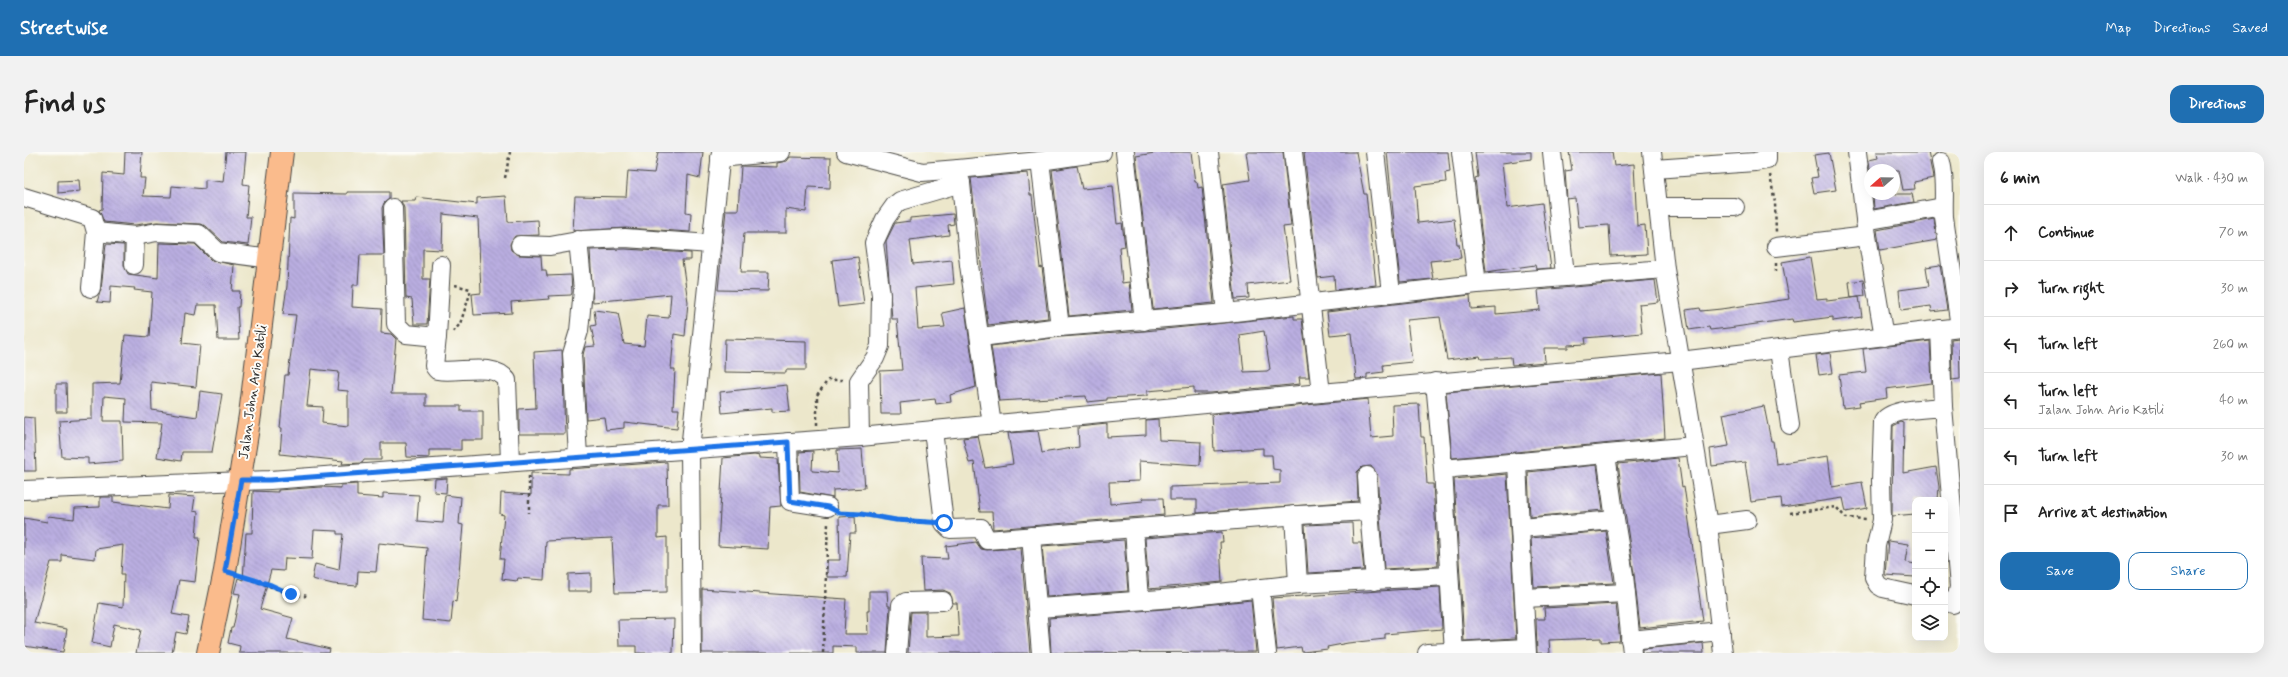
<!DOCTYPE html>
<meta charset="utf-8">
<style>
body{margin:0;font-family:Mynerve,sans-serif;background:#f2f2f2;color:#222}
.controls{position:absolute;right:12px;bottom:12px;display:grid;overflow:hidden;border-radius:8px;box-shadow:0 4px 16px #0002}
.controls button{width:36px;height:36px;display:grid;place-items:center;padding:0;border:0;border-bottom:1px solid #e0e0e0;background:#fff;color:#222;font:20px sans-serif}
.compass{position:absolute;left:1840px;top:12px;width:36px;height:36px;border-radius:50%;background:#fff;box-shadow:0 4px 16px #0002;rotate:250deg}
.stop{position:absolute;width:12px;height:12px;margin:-9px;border:3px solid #1a73e8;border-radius:50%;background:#fff}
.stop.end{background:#1a73e8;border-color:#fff;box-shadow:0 1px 4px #0008}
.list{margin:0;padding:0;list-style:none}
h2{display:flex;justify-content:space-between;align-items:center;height:52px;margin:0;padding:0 16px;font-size:17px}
h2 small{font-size:13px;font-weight:400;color:#767676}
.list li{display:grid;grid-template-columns:26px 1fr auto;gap:12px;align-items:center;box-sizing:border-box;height:56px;padding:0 16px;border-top:1px solid #e0e0e0}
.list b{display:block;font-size:15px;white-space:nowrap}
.list p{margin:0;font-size:13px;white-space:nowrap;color:#767676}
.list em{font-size:13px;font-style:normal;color:#767676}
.actions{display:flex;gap:8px;padding:12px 16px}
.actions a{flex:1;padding:9px 0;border:1px solid #1f6fb2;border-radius:12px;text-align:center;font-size:14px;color:#1f6fb2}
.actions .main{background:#1f6fb2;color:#fff}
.icon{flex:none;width:22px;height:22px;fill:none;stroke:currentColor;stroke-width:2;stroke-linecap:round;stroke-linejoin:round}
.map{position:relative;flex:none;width:1936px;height:501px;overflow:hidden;border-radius:12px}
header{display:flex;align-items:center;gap:24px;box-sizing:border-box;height:56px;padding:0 20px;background:#1f6fb2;color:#fff}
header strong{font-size:19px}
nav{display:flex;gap:22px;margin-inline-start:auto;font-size:14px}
.intro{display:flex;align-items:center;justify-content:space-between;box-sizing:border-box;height:96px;padding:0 24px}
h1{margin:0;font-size:28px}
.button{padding:10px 18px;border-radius:12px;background:#1f6fb2;color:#fff;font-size:14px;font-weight:700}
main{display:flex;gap:24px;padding:0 24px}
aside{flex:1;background:#fff;border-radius:12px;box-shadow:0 4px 16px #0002}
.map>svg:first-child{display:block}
.building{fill:url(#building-back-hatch);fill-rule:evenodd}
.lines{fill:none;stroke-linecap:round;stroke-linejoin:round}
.minor-casing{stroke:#484743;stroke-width:20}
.major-casing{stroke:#484743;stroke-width:24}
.path{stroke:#484743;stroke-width:2.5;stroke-dasharray:3 3;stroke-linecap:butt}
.minor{stroke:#fff;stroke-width:18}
.major{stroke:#fabb8c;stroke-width:22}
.route{stroke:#1a73e8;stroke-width:5}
.labels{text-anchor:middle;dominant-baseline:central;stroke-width:4;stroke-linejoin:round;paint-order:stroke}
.street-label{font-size:14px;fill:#2b2b2b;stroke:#fdfcf7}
</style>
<header>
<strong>Streetwise</strong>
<nav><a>Map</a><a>Directions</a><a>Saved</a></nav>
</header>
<div class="intro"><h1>Find us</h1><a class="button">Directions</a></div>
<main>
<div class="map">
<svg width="1936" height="501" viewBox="0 0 1936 501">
<defs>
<pattern id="building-back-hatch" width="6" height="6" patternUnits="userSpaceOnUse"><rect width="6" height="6" fill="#baaee1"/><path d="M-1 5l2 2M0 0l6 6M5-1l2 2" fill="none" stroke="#978eb7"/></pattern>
</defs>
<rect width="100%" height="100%" fill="#fdfcf7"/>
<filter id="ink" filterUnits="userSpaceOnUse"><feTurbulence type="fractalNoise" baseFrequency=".025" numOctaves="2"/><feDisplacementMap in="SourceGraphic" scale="8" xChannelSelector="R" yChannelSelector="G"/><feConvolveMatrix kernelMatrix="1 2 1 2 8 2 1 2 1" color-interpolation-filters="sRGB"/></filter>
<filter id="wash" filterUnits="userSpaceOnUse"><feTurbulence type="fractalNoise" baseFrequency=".012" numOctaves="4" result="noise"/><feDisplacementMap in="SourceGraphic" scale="16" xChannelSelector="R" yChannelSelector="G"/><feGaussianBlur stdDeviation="0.9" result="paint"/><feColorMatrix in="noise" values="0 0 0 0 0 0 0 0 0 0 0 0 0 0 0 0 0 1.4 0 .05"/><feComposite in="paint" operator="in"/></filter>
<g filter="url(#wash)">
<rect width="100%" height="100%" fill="#ece7cb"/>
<g id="blocks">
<g class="building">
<path d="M 101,0 L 118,0 L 116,26 L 121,26 L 119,44 L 147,45 L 148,34 L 181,37 L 181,28 L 199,30 L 202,0 L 222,0 L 219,32 L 225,33 L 222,65 L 227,65 L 224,93 L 199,90 L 182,74 L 176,72 L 133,70 L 111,73 L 80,70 L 75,58 L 78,57 L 79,21 L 100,23 Z"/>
<path d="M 634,0 L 679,0 L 676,26 L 664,23 L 662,60 L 667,61 L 666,80 L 602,76 L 549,79 L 551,44 L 602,45 L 604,19 L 630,21 Z"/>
<path d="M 1136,0 L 1167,0 L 1171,30 L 1173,30 L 1174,36 L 1178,35 L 1190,151 L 1129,157 L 1112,4 Z"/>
<path d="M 1222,0 L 1259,0 L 1267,74 L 1259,75 L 1266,128 L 1224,133 L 1225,146 L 1211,147 L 1199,32 L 1226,28 Z"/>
<path d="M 1280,0 L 1332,0 L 1340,42 L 1342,42 L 1352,133 L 1311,138 L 1310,124 L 1294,126 Z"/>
<path d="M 1363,0 L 1424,0 L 1426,20 L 1421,21 L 1422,30 L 1391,34 L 1394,71 L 1430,67 L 1433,92 L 1435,92 L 1437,106 L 1406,109 L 1409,127 L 1376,130 Z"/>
<path d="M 1451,0 L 1507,0 L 1507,7 L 1478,11 L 1483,56 L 1518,51 L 1527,116 L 1512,117 L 1511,113 L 1462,120 L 1451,26 L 1454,25 Z"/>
<path d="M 1545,0 L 1588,0 L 1590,14 L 1610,12 L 1613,74 L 1621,73 L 1623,102 L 1587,104 L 1585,73 L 1554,75 L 1551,46 L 1543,47 L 1541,19 L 1548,18 Z"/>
<path d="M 1853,0 L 1904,0 L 1909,26 L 1890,30 L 1891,37 L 1879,38 L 1875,18 L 1846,18 L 1845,8 L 1854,6 Z"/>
<path d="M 1805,1 L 1812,38 L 1790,41 L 1787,26 L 1794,25 L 1790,3 Z"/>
<path d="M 766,5 L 807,6 L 806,36 L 784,35 L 782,60 L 762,57 L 762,81 L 720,81 L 717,120 L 745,120 L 744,139 L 694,138 L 702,58 L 714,58 L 717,14 L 753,15 L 753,11 L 763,9 Z"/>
<path d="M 1053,14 L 1058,37 L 1089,34 L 1093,72 L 1098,71 L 1101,94 L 1095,95 L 1098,131 L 1105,130 L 1108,158 L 1045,164 L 1028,18 Z"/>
<path d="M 1004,21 L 1006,43 L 1008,43 L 1016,116 L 1018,115 L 1024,166 L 964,173 L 947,26 Z"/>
<path d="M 55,28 L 56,39 L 34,41 L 34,29 Z"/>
<path d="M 323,40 L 365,40 L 365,47 L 360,51 L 358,56 L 360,103 L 336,103 L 334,133 L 329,133 L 328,155 L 358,157 L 357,181 L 367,182 L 372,187 L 367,242 L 402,242 L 402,254 L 437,254 L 437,259 L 459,259 L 459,288 L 437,288 L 437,298 L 405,298 L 405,306 L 383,305 L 382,291 L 357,291 L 357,308 L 340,308 L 338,311 L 318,312 L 319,309 L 256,302 L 258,276 L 256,276 L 261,223 L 264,223 L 272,163 L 259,162 L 263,134 L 266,66 L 270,67 L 270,41 L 323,42 ZM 287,217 L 315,220 L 313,238 L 324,239 L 324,274 L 298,271 L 299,255 L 283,254 Z"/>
<path d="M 1849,42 L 1888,42 L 1890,50 L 1850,57 Z"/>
<path d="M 482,44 L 484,70 L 514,68 L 515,83 L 491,84 L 486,92 L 487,98 L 495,103 L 517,104 L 518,118 L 522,118 L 523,124 L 547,123 L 548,141 L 547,143 L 524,144 L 525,147 L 487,150 L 488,161 L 450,163 L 448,142 L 457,141 L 454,66 L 419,62 L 418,98 L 399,97 L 399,127 L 406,127 L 403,172 L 390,172 L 388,147 L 382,146 L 380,56 L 377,49 L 391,49 L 392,45 L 453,52 L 453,46 Z"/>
<path d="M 929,62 L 930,72 L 924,73 L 925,83 L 886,88 L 889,112 L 928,108 L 930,132 L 891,136 L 894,177 L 921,175 L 918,161 L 941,156 L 952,235 L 926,243 L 927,250 L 912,252 L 911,247 L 876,251 L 877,262 L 857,262 L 856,219 L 878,218 L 873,167 L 868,167 L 862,89 L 871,71 L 886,69 L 886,66 Z"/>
<path d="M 1910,67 L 1913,88 L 1856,98 L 1853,78 Z"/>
<path d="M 135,91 L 171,92 L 187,108 L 210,113 L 208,139 L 216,139 L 215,155 L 213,155 L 215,188 L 194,188 L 192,153 L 173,153 L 171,163 L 161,161 L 158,191 L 176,193 L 172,235 L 127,230 L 128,258 L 173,265 L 176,239 L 198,242 L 188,300 L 158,300 L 157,309 L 133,305 L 138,271 L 101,270 L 102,246 L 80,244 L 79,269 L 98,269 L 99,309 L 64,312 L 64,306 L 38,305 L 35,269 L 68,267 L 68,232 L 96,231 L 101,183 L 125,185 L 128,140 L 110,138 L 111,136 L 87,134 L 86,151 L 73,150 L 77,137 L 82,92 L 100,93 L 100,113 L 104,122 L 134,126 Z"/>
<path d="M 601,97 L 667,101 L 667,108 L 658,108 L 664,150 L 661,184 L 650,182 L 647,217 L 651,217 L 649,257 L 655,257 L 653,276 L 600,270 L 600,276 L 582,278 L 580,265 L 562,267 L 559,203 L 561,195 L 571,194 L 567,174 L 572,173 L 570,158 L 594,161 L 600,192 L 620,194 L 623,164 L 645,166 L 647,142 L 569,150 L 566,98 Z"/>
<path d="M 834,105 L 840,152 L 814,155 L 808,108 Z"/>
<path d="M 1786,105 L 1793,147 L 1803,146 L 1803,149 L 1835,145 L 1838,165 L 1809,169 L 1809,165 L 1769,170 L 1768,167 L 1704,176 L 1686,178 L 1685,175 L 1665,178 L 1662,158 L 1676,156 L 1677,159 L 1697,157 L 1765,147 L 1758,110 Z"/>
<path d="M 1916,113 L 1923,158 L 1908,160 L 1907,154 L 1877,158 L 1875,138 L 1905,134 L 1902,115 Z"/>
<path d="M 1631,128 L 1634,150 L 1615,152 L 1618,181 L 1561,186 L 1562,192 L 1544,193 L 1544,196 L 1520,196 L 1521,210 L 1488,213 L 1487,205 L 1457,207 L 1456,204 L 1423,208 L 1416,165 L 1383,168 L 1388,210 L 1359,213 L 1360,220 L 1343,222 L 1343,226 L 1332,227 L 1327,181 L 1306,183 L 1303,160 L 1446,143 L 1447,157 L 1472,155 L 1472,162 L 1516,158 L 1514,138 Z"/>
<path d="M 1839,128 L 1841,144 L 1827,146 L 1825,130 Z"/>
<path d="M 1270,164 L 1270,167 L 1278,167 L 1285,225 L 1275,225 L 1276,232 L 1187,241 L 1170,241 L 1170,235 L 1123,239 L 1123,244 L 1083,246 L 1083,248 L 1063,250 L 1062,244 L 975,249 L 967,194 L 1037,185 L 1121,179 ZM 1240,179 L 1246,217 L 1243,219 L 1220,220 L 1216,183 Z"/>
<path d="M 1935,186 L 1936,227 L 1928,228 L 1927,187 Z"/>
<path d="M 701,187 L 782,189 L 782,218 L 762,218 L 762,221 L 700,220 Z"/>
<path d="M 1906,189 L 1908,231 L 1862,237 L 1863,246 L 1835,250 L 1836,254 L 1819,256 L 1815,223 L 1842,220 L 1839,197 Z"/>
<path d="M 538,198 L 541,282 L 495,282 L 495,257 L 512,256 L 510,200 Z"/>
<path d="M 1806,201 L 1809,221 L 1795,223 L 1792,203 Z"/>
<path d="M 1637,221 L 1641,286 L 1428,306 L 1422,240 Z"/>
<path d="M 32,232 L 42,232 L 43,260 L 32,260 Z"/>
<path d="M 763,233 L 766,259 L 748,260 L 748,256 L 698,261 L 696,240 Z"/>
<path d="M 1344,247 L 1347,286 L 1369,284 L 1368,253 L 1395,252 L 1397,285 L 1400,285 L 1403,332 L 1409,332 L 1414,414 L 1360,417 L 1353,323 L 1347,314 L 1338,315 L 1333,320 L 1334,349 L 1173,361 L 1173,348 L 1146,348 L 1146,335 L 1256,331 L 1256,318 L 1249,317 L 1248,303 L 1239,303 L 1239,296 L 1190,299 L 1188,262 Z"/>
<path d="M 1740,254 L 1747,289 L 1749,289 L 1752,312 L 1804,304 L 1808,335 L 1838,330 L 1843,356 L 1822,360 L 1819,346 L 1758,355 L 1757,346 L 1727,350 L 1721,310 L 1688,314 L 1686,297 L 1705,294 L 1699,262 Z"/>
<path d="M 0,265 L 10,266 L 12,319 L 0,319 Z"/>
<path d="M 1134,267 L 1135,288 L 1177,290 L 1176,313 L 1115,309 L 1116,329 L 1085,330 L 1086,352 L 1119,349 L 1118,346 L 1139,346 L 1140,363 L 969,377 L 968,360 L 956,360 L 950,310 L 945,311 L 939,286 L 954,284 L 961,316 L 989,312 L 984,281 L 1014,279 L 1018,301 L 1055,295 L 1054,275 L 1083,272 L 1083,285 L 1122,283 L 1122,268 Z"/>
<path d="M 1877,270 L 1880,271 L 1879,321 L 1912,315 L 1915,335 L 1914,348 L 1891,348 L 1891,362 L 1868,364 L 1869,274 Z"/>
<path d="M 838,297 L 841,336 L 809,338 L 809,346 L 776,340 L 775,300 L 789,299 L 788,319 L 814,321 L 813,298 Z"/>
<path d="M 730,303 L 736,304 L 736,306 L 754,307 L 757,354 L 746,355 L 744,397 L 694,394 L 699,306 Z"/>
<path d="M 1654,306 L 1658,335 L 1660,334 L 1679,469 L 1616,476 L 1610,422 L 1594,312 Z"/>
<path d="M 643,310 L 644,353 L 634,353 L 634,386 L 643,385 L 643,440 L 591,441 L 588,386 L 522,389 L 520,428 L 494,426 L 493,429 L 478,427 L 480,407 L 476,407 L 480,363 L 476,362 L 477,341 L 507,343 L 507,321 L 545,322 L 545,317 Z"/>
<path d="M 1573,313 L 1579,358 L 1506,365 L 1504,320 Z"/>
<path d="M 1483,322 L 1492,486 L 1440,489 L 1430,327 Z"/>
<path d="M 423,326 L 422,341 L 410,340 L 411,327 Z"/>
<path d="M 333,332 L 333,344 L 359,346 L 359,341 L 395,343 L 393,369 L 419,371 L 421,343 L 437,345 L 435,372 L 439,373 L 434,432 L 432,450 L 429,449 L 427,471 L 398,468 L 403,396 L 355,391 L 352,420 L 334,419 L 333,434 L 309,432 L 288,427 L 291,412 L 315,418 L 319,382 L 313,382 L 313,379 L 290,378 L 288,407 L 261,406 L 260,419 L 247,418 L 236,457 L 269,466 L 263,487 L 306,497 L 305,501 L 215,501 L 216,494 L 204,491 L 207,476 L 209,476 L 216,442 L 210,441 L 214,426 L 219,428 L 222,381 L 228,381 L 229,339 L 254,340 L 254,338 L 297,335 L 317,336 L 317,333 Z"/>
<path d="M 145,343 L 171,345 L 169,359 L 174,360 L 172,385 L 176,385 L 171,430 L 155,428 L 148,462 L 165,465 L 162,482 L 152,480 L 148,501 L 112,501 L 117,478 L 90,472 L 86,495 L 68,491 L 75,451 L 99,455 L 100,422 L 97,422 L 99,393 L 72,397 L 71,407 L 38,403 L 38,410 L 27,410 L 10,471 L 43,477 L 39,500 L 0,494 L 0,366 L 23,370 L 24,364 L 50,367 L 51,356 L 76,355 L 76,345 L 89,345 L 89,350 L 144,357 Z"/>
<path d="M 831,364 L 832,381 L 826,381 L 823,425 L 803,425 L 803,408 L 816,408 L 815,365 Z"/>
<path d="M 1328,371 L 1329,391 L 1337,391 L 1340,418 L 1284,421 L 1281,373 Z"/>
<path d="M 1582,379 L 1590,431 L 1510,435 L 1507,386 Z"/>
<path d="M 1198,380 L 1199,390 L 1196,390 L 1198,430 L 1125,437 L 1121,386 Z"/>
<path d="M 1100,388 L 1104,439 L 1023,445 L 1018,394 Z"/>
<path d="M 1864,389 L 1884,392 L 1881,410 L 1891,412 L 1891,425 L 1861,423 Z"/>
<path d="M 952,390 L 957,397 L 963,398 L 997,396 L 1006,501 L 884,501 L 887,460 L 902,460 L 902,485 L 935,484 L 933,451 L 929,451 L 926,441 L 919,438 L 899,439 L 897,406 L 924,407 L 922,394 Z"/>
<path d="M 567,421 L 567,439 L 544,439 L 544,422 Z"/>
<path d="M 1416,435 L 1418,477 L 1361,482 L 1361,487 L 1324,491 L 1303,495 L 1304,497 L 1278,500 L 1277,495 L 1253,498 L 1248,446 Z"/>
<path d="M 678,437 L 822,447 L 820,482 L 844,482 L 843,459 L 845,459 L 845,439 L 863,439 L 864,454 L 866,454 L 863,501 L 833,501 L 833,495 L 809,494 L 809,501 L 678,501 Z"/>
<path d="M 1227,448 L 1232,500 L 1027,501 L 1025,466 L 1152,456 Z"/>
<path d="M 1592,452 L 1596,489 L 1577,490 L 1577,486 L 1525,488 L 1526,501 L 1513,501 L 1512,467 L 1521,467 L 1520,456 Z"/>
<path d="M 650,467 L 649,501 L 612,501 L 612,494 L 595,494 L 594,468 Z"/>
<path d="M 1679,491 L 1680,501 L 1618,501 L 1618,497 Z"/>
</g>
</g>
</g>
<g filter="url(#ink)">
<use href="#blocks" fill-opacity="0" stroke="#484743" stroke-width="1"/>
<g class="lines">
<defs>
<g id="minor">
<path d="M 822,0 L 898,20 L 934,17"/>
<path d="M 1101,0 L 1120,169"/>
<path d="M 1185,0 L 1202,161"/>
<path d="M 1269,0 L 1297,241"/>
<path d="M 1351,0 L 1367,141"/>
<path d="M 1437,0 L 1453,132"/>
<path d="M 1528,0 L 1541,123"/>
<path d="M 1628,0 L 1641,117 L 1684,373 L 1699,501"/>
<path d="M 1833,0 L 1843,84 L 1860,185"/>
<path d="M 696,6 L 757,0"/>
<path d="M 1917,10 C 1922,31 1919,45 1920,65 L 1936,175"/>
<path d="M 1630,17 L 1731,10 L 1743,8 L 1743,0"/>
<path d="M 0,45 L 68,66 L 72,80 L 67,136"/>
<path d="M 1634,55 L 1711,55"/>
<path d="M 369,56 L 372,172 L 382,182 L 413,185 L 410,214 L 413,218 C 434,222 469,209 483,228 L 486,310"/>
<path d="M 1841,69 L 1919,55"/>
<path d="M 72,80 L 111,84 L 110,113"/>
<path d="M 111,84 L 133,80 L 175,82 L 194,100 L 246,107"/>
<path d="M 554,88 L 559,138 L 555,179 L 548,202 L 554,304"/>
<path d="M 496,93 L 526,94 L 559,88 L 601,86 L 687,92"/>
<path d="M 1752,95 L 1843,84"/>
<path d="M 1036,175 L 1016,9 L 1078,0"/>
<path d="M 1916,177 L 1919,255"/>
<path d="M 413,185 L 417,113"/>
<path d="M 957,185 L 1036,175 L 1202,161 L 1453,132 L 1641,117"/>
<path d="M 1755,198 L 1766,273"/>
<path d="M 1411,230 L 1419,317 L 1670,294"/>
<path d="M 968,273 L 945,113 L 937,31 L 934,17 L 1016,9"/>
<path d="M 909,278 L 920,371 L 926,377 L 957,376 L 963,388 L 1275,363 L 1345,359 L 1343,324"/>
<path d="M 836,285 L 835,229 L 851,206 L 856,194 L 857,143 L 850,91 L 861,67 L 871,53 L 876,49 L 937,31"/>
<path d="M 764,290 L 766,349 L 804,355"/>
<path d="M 1582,302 L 1591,368"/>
<path d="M 1493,310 L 1496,376 L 1591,368 L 1600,423 L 1608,501"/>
<path d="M 1419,317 L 1430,501"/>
<path d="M 0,338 L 246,328 L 836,285 L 1297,241 L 1656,209 L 1936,175"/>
<path d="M 1345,359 L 1351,429"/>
<path d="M 1270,363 L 1274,432"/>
<path d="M 1684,373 L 1723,368"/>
<path d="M 1496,376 L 1503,501"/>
<path d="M 1110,377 L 1115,448"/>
<path d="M 1007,384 L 1017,501"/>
<path d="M 1236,436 L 1243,501"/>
<path d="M 1891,443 L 1859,436 L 1854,433 L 1850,426 L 1852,394 L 1858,368 L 1857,329 L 1859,270 C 1866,256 1903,257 1919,255 L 1935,435 L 1932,449 L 1929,452 L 1921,449"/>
<path d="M 1500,446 L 1602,441"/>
<path d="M 1015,456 L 1151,446 L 1274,432 L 1425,424"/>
<path d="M 1606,488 L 1697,479"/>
<path d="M 668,501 L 666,298 L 697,0"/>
<path d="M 873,501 L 877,453 L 882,450 L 919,449"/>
<path d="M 1403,501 L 1502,496"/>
</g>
<path id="major" d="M 184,501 L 201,419 L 226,263 L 258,0"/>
</defs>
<use href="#minor" class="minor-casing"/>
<use href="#major" class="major-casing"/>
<g class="path">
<path d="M 1746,23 L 1751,51 L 1752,80"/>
<path d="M 481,26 L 486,0"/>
<path d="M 1752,120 L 1752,109"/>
<path d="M 429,180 L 436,172 L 446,142 L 446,137 L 431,133"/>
<path d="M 793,273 L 793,243 L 804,228 L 819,228"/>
<path d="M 505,324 L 505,361"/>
<path d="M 817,361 L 837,362 L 872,368 L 905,370"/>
<path d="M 1766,361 L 1812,355 L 1822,366 L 1844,367"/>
<path d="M 217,424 C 228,427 274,446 281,444 L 282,441"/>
<path d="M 799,501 L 804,371"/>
</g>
<use href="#minor" class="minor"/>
<use href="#major" class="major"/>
</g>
</g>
<g class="lines" filter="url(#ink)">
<path class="route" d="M 267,442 L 247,433 L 201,419 L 217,328 L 246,328 L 764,290 L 766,349 L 804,355 L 816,361 L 837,362 L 872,368 L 920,371"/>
</g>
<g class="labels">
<g class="street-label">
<text transform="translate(229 240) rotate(-82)">Jalan John Ario Katili</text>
</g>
</g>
</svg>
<div class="controls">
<button>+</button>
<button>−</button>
<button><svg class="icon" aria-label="locate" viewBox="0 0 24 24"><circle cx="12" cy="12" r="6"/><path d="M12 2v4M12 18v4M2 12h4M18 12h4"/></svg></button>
<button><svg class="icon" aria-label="layers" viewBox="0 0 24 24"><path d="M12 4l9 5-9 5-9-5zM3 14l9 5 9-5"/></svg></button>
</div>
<svg class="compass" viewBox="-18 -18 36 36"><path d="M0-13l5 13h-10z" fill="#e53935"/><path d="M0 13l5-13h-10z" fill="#767676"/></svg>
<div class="stop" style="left:920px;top:371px"></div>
<div class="stop end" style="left:267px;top:442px"></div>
</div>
<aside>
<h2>6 min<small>Walk · 430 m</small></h2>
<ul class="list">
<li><svg class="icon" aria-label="ahead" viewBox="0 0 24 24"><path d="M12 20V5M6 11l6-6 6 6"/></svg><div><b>Continue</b></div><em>70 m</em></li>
<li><svg class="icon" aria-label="right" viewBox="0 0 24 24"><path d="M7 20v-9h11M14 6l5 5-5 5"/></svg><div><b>Turn right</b></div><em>30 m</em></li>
<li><svg class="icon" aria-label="left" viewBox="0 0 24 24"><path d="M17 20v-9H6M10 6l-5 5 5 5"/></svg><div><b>Turn left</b></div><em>260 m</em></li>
<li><svg class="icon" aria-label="left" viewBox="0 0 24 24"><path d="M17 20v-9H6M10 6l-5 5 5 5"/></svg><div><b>Turn left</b><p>Jalan John Ario Katili</p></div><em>40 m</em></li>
<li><svg class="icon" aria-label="left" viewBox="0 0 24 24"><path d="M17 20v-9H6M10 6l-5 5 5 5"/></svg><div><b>Turn left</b></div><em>30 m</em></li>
<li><svg class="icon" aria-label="arrive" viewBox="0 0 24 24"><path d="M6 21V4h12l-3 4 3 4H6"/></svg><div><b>Arrive at destination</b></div></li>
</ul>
<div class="actions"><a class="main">Save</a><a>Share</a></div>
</aside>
</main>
